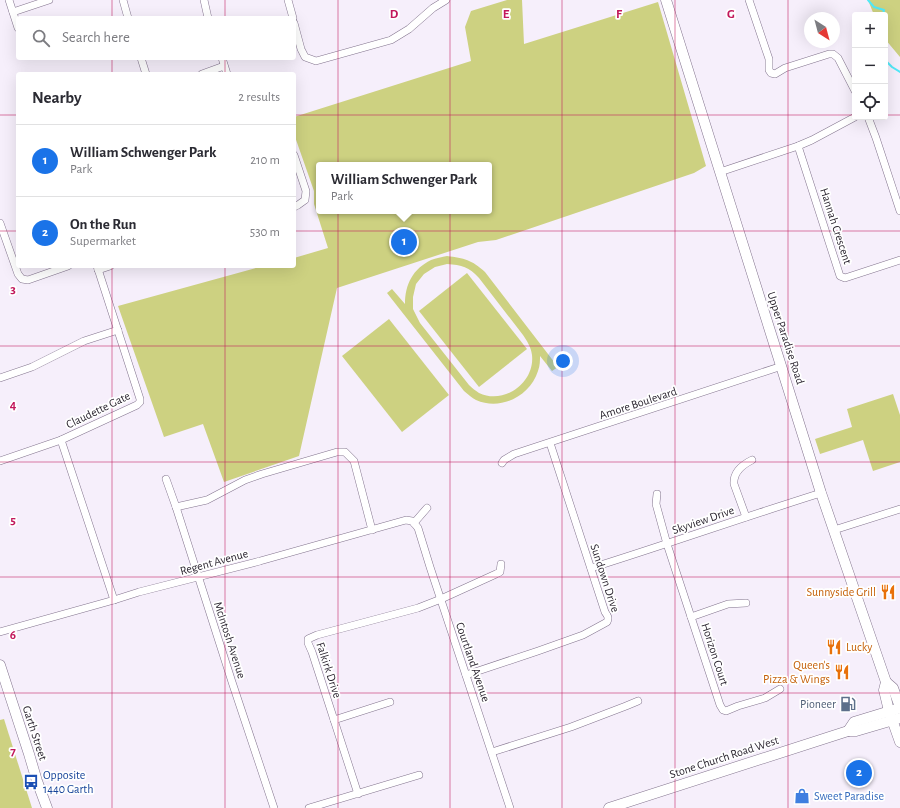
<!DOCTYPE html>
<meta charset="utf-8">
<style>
body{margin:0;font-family:"Alegreya Sans",sans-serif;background:#f2f2f3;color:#2b2b33}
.controls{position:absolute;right:12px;top:12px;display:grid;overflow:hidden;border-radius:4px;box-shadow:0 4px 16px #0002}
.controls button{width:36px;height:36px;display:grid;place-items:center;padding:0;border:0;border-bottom:1px solid #e1e1e2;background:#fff;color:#2b2b33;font:20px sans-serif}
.compass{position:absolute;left:804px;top:12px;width:36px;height:36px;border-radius:50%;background:#fff;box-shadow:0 4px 16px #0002;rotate:144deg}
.you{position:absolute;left:563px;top:361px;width:14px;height:14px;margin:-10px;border:3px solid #fff;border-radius:50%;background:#1a73e8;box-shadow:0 0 0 6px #1a73e833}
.badge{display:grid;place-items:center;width:26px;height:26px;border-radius:50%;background:#1a73e8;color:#fff;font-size:13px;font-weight:700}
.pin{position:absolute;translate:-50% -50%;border:2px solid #fff;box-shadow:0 1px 4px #0006}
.popup{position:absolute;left:316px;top:162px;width:176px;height:52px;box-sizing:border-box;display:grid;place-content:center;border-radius:4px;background:#fff;filter:drop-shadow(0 1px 3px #0005);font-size:13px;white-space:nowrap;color:#7c7c81}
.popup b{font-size:15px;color:#2b2b33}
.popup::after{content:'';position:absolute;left:50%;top:100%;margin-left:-8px;border:8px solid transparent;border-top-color:#fff}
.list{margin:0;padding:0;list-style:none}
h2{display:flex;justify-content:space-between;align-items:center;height:52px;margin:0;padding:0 16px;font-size:17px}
h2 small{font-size:13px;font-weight:400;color:#7c7c81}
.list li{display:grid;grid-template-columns:26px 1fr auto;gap:12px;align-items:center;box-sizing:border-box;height:72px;padding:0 16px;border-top:1px solid #e1e1e2}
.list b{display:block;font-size:15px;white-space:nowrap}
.list p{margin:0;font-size:13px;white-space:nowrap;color:#7c7c81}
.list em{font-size:13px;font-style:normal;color:#7c7c81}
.icon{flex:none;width:22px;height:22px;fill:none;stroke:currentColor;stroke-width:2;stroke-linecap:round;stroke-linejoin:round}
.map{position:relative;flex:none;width:900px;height:808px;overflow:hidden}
.search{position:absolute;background:#fff;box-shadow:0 4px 16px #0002;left:16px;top:16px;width:280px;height:44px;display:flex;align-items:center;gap:10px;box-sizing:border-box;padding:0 14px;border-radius:4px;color:#7c7c81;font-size:15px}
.panel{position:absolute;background:#fff;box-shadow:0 4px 16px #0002;left:16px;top:72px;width:280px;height:196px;border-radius:4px}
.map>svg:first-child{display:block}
.green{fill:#cdd181;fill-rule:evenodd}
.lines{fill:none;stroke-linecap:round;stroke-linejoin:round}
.stream{stroke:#50e9f9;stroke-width:2}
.minor-casing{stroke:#83748e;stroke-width:8}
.secondary-casing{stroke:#83748e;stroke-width:11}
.minor{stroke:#fff;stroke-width:7}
.secondary{stroke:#fff;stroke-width:10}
.grid{fill:none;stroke:#c2185b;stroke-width:1;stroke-opacity:0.55}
.labels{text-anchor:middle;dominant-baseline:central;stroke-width:3.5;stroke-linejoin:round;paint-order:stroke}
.street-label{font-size:12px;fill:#2c2631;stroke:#fff}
.food-label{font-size:12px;fill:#c56008;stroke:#fff;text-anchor:end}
.service-label{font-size:12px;fill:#4e5e75;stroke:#fff;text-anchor:end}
.transit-label{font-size:12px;fill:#164399;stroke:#fff;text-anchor:start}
.shop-label{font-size:12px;fill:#366cbe;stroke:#fff;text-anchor:start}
.grid-label{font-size:13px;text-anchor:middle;font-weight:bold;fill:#c2185b;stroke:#fff;stroke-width:3.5;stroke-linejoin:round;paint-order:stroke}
</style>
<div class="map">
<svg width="900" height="808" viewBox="0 0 900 808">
<rect width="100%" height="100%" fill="#f6effb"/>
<g class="green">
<path d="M 507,0 L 522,0 L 524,44 L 658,2 L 706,166 L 694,173 L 496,240 L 478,242 L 337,288 L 299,456 L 224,482 L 203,424 L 164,437 L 118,306 L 263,266 L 294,266 L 294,258 L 328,248 L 314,204 L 314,191 L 294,134 L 294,117 L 471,61 L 465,27 L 471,11 ZM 319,165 L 489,165 L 489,211 L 319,211 Z"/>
<path d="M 868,0 L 900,0 L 900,57 L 885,39 L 885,15 L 874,15 Z"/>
<path d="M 447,256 C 464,258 472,260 485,272 L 558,367 L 552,371 L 540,356 C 540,360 540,366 538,371 C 530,396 501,411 476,400 C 472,398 468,394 464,391 L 387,293 L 392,289 L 405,304 C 405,284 413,269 431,260 C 436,258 442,257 447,256 ZM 447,264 C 462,265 469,267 479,278 L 523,335 C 527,341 531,347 532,355 C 535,383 504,405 479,393 C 476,391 472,388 469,385 L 420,323 L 413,309 L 413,297 L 416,284 L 424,274 L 435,267 Z"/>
<path d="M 467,273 L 527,349 L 479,387 L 419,311 Z"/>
<path d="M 389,319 L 449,395 L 402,432 L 342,356 Z"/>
<path d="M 893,394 L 900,415 L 900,462 L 873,471 L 863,440 L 820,454 L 815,439 L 852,427 L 847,409 Z"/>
<path d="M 4,719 L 32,808 L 0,808 L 0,720 Z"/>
</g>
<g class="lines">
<g class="stream">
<path d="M 868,0 L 874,7 L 884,10 L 883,15"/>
<path d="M 885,60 L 892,67 L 900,72"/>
</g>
<defs>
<g id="minor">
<path d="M 9,0 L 18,28"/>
<path d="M 123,0 L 128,18"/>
<path d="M 204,0 L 208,18"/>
<path d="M 288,0 L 293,18"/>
<path d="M 749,0 L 769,59 L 769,70 L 771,73 L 775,74 L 785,68 L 829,54 L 833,54 L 838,58 L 855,91"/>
<path d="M 13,12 L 49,0"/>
<path d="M 294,23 L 301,49 L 305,57 L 316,61 L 391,40 L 409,29 L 433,8 L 446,0"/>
<path d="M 141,58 L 146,74"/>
<path d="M 222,58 L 227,74"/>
<path d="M 202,74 L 224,66"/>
<path d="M 868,117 L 876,138 L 900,211"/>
<path d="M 798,146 L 840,276 L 845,278 L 900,260"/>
<path d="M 294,155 L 306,191 L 305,200 L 298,205 L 294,207"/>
<path d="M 720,172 L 798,146 L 812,140 L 855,117"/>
<path d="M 0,223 L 18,274 L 22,279 L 28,280 L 68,266"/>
<path d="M 98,270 L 110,266"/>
<path d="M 0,378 L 32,367 L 84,341 L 118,330"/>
<path d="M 61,440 L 114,600"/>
<path d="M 0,461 L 61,440 L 137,405 L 140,402 L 140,399 L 97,266"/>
<path d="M 502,463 L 504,460 L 514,454 L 782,366"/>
<path d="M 166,479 L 176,507 L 232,682 L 274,808"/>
<path d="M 657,494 L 656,504 L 667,544 L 720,705 L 723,710 L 726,711 L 738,706 L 765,698 L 780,689"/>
<path d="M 176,507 L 207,500 L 245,480 L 262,474 L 337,452 L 345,452 L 354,461 L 372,530"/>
<path d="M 746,517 L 734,484 C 733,472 742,465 752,460"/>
<path d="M 414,523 L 418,528 L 430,567 L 510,808"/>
<path d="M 414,523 L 427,508"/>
<path d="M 834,530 L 900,509"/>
<path d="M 591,568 C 668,544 744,517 821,493"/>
<path d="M 691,617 L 728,604 L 746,603"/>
<path d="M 0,632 L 114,600 L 139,592 L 260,561 L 406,520 L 412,521 L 414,523"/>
<path d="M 466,675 L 538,651 L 583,635 L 607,622 C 609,618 608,616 605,612 L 550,443"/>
<path d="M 334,720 L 390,702"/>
<path d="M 492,752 L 571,727 L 626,706 L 638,701"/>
<path d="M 358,794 L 312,652 L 308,643 L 308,639 L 317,635 L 418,608 L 441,599 L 496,574 L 500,572 L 501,564"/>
<path d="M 309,808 L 419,775"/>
</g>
<g id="secondary">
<path d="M 666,0 L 821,493 L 886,682 L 884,690 L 889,711 L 900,742"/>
<path d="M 0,665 L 29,754 L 37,781 L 47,808"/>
<path d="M 886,682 L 893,688 L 900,707"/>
<path d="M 848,731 L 854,722 L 900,708"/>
<path d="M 609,808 L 848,731 L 856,731 L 900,718"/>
</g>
</defs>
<use href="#minor" class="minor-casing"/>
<use href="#secondary" class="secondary-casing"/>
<use href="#minor" class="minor"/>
<use href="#secondary" class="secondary"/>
</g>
<path class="grid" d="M 112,0 L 112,18M 225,0 L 225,18M 338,0 L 338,808M 450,0 L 450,808M 562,0 L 562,808M 675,0 L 675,808M 788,0 L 788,808M 112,58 L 112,74M 225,58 L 225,74M 0,115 L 18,115M 294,115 L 855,115M 885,115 L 900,115M 0,231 L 18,231M 294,231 L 900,231M 112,266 L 112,808M 225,266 L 225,808M 0,346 L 900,346M 0,462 L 900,462M 0,577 L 900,577M 0,693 L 900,693"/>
<defs>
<symbol id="restaurant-bare" viewBox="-9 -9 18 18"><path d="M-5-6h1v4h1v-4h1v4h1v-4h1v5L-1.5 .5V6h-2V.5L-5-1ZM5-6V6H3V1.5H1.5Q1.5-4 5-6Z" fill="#e8710a" stroke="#fff" stroke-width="2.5" paint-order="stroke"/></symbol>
<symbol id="fuel-bare" viewBox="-9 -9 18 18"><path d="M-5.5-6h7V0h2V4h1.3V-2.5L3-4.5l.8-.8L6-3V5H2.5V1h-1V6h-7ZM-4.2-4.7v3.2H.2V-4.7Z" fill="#5c6f8a" stroke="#fff" stroke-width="2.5" paint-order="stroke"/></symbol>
<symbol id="bus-bare" viewBox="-9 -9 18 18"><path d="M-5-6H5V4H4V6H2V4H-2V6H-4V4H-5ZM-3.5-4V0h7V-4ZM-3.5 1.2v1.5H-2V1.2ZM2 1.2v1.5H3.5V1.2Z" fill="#1a4fb4" stroke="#fff" stroke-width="2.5" paint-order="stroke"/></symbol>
<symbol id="shop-bare" viewBox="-9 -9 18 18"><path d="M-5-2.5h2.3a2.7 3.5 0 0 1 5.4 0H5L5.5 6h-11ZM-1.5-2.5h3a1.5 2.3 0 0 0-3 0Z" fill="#3f7fe0" stroke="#fff" stroke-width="2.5" paint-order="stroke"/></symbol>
</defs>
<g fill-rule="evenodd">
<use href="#restaurant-bare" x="877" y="581" width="22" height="22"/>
<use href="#restaurant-bare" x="823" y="636" width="22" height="22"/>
<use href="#restaurant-bare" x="831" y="661" width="22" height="22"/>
<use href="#fuel-bare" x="837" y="693" width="22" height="22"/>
<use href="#bus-bare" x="20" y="771" width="22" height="22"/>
<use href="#shop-bare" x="791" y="785" width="22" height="22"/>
</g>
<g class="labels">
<g class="street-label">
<text transform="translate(836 226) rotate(72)">Hannah Crescent</text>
<text transform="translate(786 338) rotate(72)">Upper Paradise Road</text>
<text transform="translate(638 403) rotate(-18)">Amore Boulevard</text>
<text transform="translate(98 410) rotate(-26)">Claudette Gate</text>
<text transform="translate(703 520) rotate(-19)">Skyview Drive</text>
<text transform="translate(214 562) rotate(-15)">Regent Avenue</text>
<text transform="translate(605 578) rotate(72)">Sundown Drive</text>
<text transform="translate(230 640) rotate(72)">McIntosh Avenue</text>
<text transform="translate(715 654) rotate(72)">Horizon Court</text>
<text transform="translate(473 662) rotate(71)">Courtland Avenue</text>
<text transform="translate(329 670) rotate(72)">Falkirk Drive</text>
<text transform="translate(35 733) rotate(72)">Garth Street</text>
<text transform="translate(724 757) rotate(-18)">Stone Church Road West</text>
</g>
<g class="food-label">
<text x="876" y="592">Sunnyside Grill</text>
<text x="846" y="647" text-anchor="start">Lucky</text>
<text x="830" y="665">Queen's<tspan x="830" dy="14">Pizza &amp; Wings</tspan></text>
</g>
<g class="service-label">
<text x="836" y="704">Pioneer</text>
</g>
<g class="transit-label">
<text x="43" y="775">Opposite<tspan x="43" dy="14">1440 Garth</tspan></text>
</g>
<g class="shop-label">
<text x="814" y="796">Sweet Paradise</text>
</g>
</g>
<g class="grid-label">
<text x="394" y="18">D</text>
<text x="506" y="18">E</text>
<text x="619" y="18">F</text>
<text x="731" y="18">G</text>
<text x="13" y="293">3</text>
<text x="13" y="409">4</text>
<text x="13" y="524">5</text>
<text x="13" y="639">6</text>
<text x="13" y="755">7</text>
</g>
</svg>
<div class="controls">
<button>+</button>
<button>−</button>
<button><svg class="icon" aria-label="locate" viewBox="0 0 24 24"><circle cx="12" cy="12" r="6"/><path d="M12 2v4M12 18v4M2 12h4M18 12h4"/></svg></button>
</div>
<svg class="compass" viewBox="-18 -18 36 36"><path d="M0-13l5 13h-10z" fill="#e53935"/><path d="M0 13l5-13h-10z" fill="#7c7c81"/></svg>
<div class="you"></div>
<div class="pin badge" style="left:404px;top:242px">1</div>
<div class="popup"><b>William Schwenger Park</b>Park</div>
<div class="pin badge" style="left:859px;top:773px">2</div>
<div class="search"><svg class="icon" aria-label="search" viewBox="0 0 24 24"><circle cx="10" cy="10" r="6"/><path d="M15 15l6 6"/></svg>Search here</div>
<section class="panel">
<h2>Nearby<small>2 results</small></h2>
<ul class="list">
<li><span class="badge">1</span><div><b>William Schwenger Park</b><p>Park</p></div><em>210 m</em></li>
<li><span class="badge">2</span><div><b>On the Run</b><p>Supermarket</p></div><em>530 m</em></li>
</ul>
</section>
</div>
